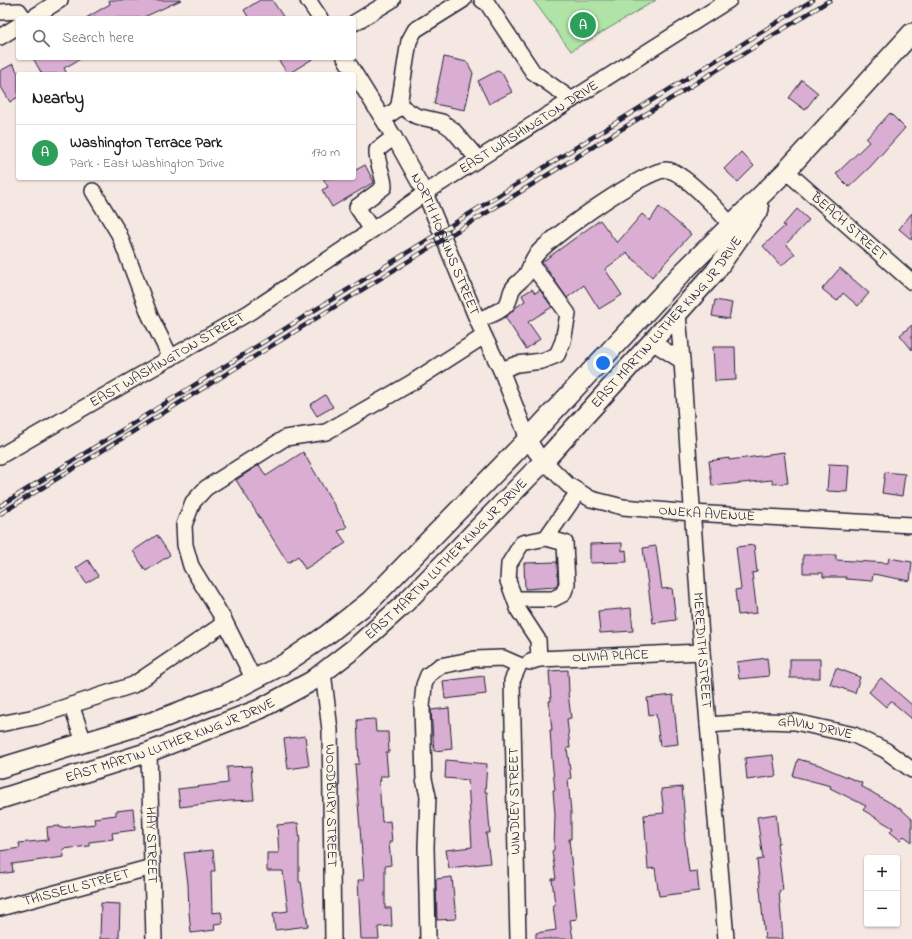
<!DOCTYPE html>
<meta charset="utf-8">
<style>
body{margin:0;font-family:"Indie Flower",sans-serif;background:#f2f2f2;color:#202124}
.controls{position:absolute;right:12px;bottom:12px;display:grid;overflow:hidden;border-radius:4px;box-shadow:0 1px 3px #0004}
.controls button{width:36px;height:36px;display:grid;place-items:center;padding:0;border:0;border-bottom:1px solid #e0e0e0;background:#fff;color:#202124;font:20px sans-serif}
.you{position:absolute;left:603px;top:363px;width:14px;height:14px;margin:-10px;border:3px solid #fff;border-radius:50%;background:#1a73e8;box-shadow:0 0 0 6px #1a73e833}
.badge{display:grid;place-items:center;width:26px;height:26px;border-radius:50%;background:#c8321e;color:#fff;font-size:13px;font-weight:700}
.pin{position:absolute;translate:-50% -50%;border:2px solid #fff;box-shadow:0 1px 4px #0006}
.list{margin:0;padding:0;list-style:none}
h2{display:flex;justify-content:space-between;align-items:center;height:52px;margin:0;padding:0 16px;font-size:17px}
h2 small{font-size:13px;font-weight:400;color:#757577}
.list li{display:grid;grid-template-columns:26px 1fr auto;gap:12px;align-items:center;box-sizing:border-box;height:56px;padding:0 16px;border-top:1px solid #e0e0e0}
.list b{display:block;font-size:15px;white-space:nowrap}
.list p{margin:0;font-size:13px;white-space:nowrap;color:#757577}
.list em{font-size:13px;font-style:normal;color:#757577}
.icon{flex:none;width:22px;height:22px;fill:none;stroke:currentColor;stroke-width:2;stroke-linecap:round;stroke-linejoin:round}
.map{position:relative;flex:none;width:912px;height:939px;overflow:hidden}
.search{position:absolute;background:#fff;box-shadow:0 1px 3px #0004;left:16px;top:16px;width:340px;height:44px;display:flex;align-items:center;gap:10px;box-sizing:border-box;padding:0 14px;border-radius:4px;color:#757577;font-size:15px}
.panel{position:absolute;background:#fff;box-shadow:0 1px 3px #0004;left:16px;top:72px;width:340px;height:108px;border-radius:4px}
.map>svg:first-child{display:block}
.green{fill:#afe4a6;stroke:#688370}
.building{fill:#daaed2;stroke:#22223b}
.lines{fill:none;stroke-linecap:round;stroke-linejoin:round}
.minor-casing{stroke:#22223b;stroke-width:18}
.major-casing{stroke:#22223b;stroke-width:22}
.minor{stroke:#fcf5e5;stroke-width:15}
.major{stroke:#fcf5e5;stroke-width:19}
.rail-casing{stroke:#22223b;stroke-width:4.5}
.rail{stroke:#fcf5e5;stroke-width:3;stroke-dasharray:9;stroke-linecap:butt}
.labels{text-anchor:middle;dominant-baseline:central;stroke-width:3;stroke-linejoin:round;paint-order:stroke}
.street-label{font-size:14px;fill:#22223b;stroke:#fcf5e5}
</style>
<div class="map">
<svg width="912" height="939" viewBox="0 0 912 939">
<rect width="100%" height="100%" fill="#f5e7e1"/>
<filter id="ink" filterUnits="userSpaceOnUse"><feTurbulence type="fractalNoise" baseFrequency=".025" numOctaves="2"/><feDisplacementMap in="SourceGraphic" scale="8" xChannelSelector="R" yChannelSelector="G"/><feConvolveMatrix kernelMatrix="1 2 1 2 8 2 1 2 1" color-interpolation-filters="sRGB"/></filter>
<g filter="url(#ink)">
<path class="green" d="M 533,0 L 656,0 L 571,51 Z"/>
<g class="building">
<path d="M 109,0 L 181,0 L 142,18 L 86,18 L 110,4 Z"/>
<path d="M 260,0 L 272,0 L 284,18 L 249,18 L 244,10 Z"/>
<path d="M 444,57 L 467,62 L 473,73 L 465,110 L 434,104 Z"/>
<path d="M 33,58 L 82,58 L 64,68 L 67,74 L 42,74 Z"/>
<path d="M 277,58 L 314,58 L 288,74 Z"/>
<path d="M 13,64 L 18,73 L 18,97 L 10,102 L 0,85 L 0,71 Z"/>
<path d="M 497,71 L 502,73 L 512,92 L 489,104 L 478,81 Z"/>
<path d="M 802,80 L 818,93 L 805,110 L 789,98 Z"/>
<path d="M 890,113 L 905,128 L 870,167 L 849,187 L 836,174 L 869,142 L 866,139 Z"/>
<path d="M 741,152 L 754,166 L 738,182 L 724,169 Z"/>
<path d="M 365,165 L 374,182 L 332,207 L 322,190 L 328,187 L 323,178 L 354,178 L 354,171 Z"/>
<path d="M 659,207 L 691,234 L 652,277 L 627,253 L 605,269 L 622,295 L 599,309 L 584,285 L 567,298 L 542,262 L 600,220 L 617,243 L 642,214 L 650,221 Z"/>
<path d="M 797,209 L 809,220 L 786,244 L 795,254 L 781,266 L 763,246 L 785,226 L 783,225 Z"/>
<path d="M 912,213 L 912,240 L 899,229 Z"/>
<path d="M 840,268 L 869,293 L 858,306 L 843,293 L 837,301 L 822,289 Z"/>
<path d="M 532,289 L 535,293 L 540,290 L 552,307 L 528,322 L 540,339 L 526,349 L 505,317 L 515,308 L 525,301 L 522,295 Z"/>
<path d="M 715,300 L 732,303 L 729,319 L 712,316 Z"/>
<path d="M 912,325 L 912,350 L 900,335 Z"/>
<path d="M 713,347 L 735,347 L 736,380 L 715,381 Z"/>
<path d="M 325,395 L 333,407 L 317,416 L 310,405 Z"/>
<path d="M 303,452 L 347,527 L 338,531 L 346,543 L 305,569 L 298,556 L 288,563 L 236,480 L 259,465 L 266,476 Z"/>
<path d="M 784,452 L 788,483 L 773,484 L 772,480 L 712,486 L 709,461 L 729,458 L 729,460 L 769,455 L 769,454 Z"/>
<path d="M 829,464 L 849,465 L 847,492 L 827,491 Z"/>
<path d="M 885,472 L 905,474 L 902,496 L 882,493 Z"/>
<path d="M 157,535 L 170,555 L 146,571 L 133,551 Z"/>
<path d="M 622,543 L 622,551 L 626,550 L 627,562 L 590,563 L 590,544 Z"/>
<path d="M 754,545 L 757,572 L 752,573 L 757,613 L 738,615 L 735,590 L 741,589 L 736,547 Z"/>
<path d="M 656,546 L 662,589 L 672,588 L 676,620 L 653,623 L 643,548 Z"/>
<path d="M 803,555 L 836,555 L 836,560 L 888,563 L 889,558 L 912,562 L 910,581 L 873,574 L 872,581 L 846,579 L 846,577 L 823,577 L 823,573 L 803,573 Z"/>
<path d="M 88,560 L 98,576 L 86,583 L 76,568 Z"/>
<path d="M 557,562 L 558,582 L 556,587 L 525,589 L 524,563 Z"/>
<path d="M 631,608 L 633,631 L 600,633 L 598,611 Z"/>
<path d="M 767,658 L 769,676 L 739,679 L 737,662 Z"/>
<rect x="790" y="659" width="30" height="19"/>
<path d="M 836,668 L 860,677 L 855,693 L 830,684 Z"/>
<path d="M 568,670 L 569,692 L 568,693 L 571,718 L 567,719 L 570,748 L 567,748 L 571,778 L 568,779 L 571,812 L 571,839 L 569,839 L 577,919 L 570,920 L 573,939 L 536,939 L 536,933 L 556,930 L 553,905 L 555,905 L 552,879 L 556,879 L 552,851 L 554,850 L 555,814 L 553,790 L 555,790 L 552,760 L 550,730 L 552,730 L 549,701 L 551,701 L 549,671 Z"/>
<path d="M 484,676 L 486,694 L 445,699 L 443,681 Z"/>
<path d="M 881,678 L 912,705 L 912,719 L 891,701 L 886,707 L 869,692 Z"/>
<path d="M 673,695 L 678,744 L 660,746 L 656,714 L 649,715 L 647,698 Z"/>
<path d="M 449,708 L 452,749 L 434,751 L 431,710 Z"/>
<path d="M 375,719 L 376,732 L 388,732 L 389,752 L 386,752 L 388,776 L 380,776 L 381,781 L 379,781 L 382,822 L 390,821 L 392,842 L 389,842 L 391,865 L 385,866 L 385,908 L 391,908 L 392,926 L 378,927 L 379,939 L 361,939 L 358,880 L 364,880 L 355,764 L 359,764 L 357,720 Z"/>
<path d="M 305,736 L 309,766 L 288,769 L 284,739 Z"/>
<path d="M 773,755 L 776,776 L 747,780 L 745,758 Z"/>
<path d="M 798,759 L 823,766 L 823,767 L 862,783 L 861,786 L 901,809 L 912,819 L 912,842 L 904,836 L 900,840 L 890,832 L 893,828 L 863,810 L 866,806 L 830,788 L 831,786 L 793,776 Z"/>
<path d="M 446,760 L 487,764 L 485,792 L 487,792 L 490,833 L 486,833 L 490,863 L 449,868 L 446,850 L 472,847 L 468,780 L 445,778 Z"/>
<path d="M 251,766 L 254,800 L 229,801 L 180,807 L 178,789 L 228,783 L 227,767 Z"/>
<path d="M 682,787 L 686,832 L 684,832 L 689,872 L 697,871 L 699,891 L 659,896 L 655,868 L 648,869 L 644,815 L 664,813 L 661,789 Z"/>
<path d="M 133,809 L 135,830 L 112,833 L 113,839 L 89,842 L 89,846 L 63,849 L 64,857 L 12,864 L 13,872 L 0,874 L 0,851 L 20,848 L 19,843 L 48,840 L 47,827 L 60,826 L 60,828 L 95,824 L 94,818 L 116,815 L 116,811 Z"/>
<path d="M 776,814 L 779,843 L 777,843 L 783,890 L 779,891 L 783,939 L 765,939 L 757,860 L 763,859 L 757,817 Z"/>
<path d="M 298,823 L 300,843 L 299,843 L 299,882 L 301,882 L 308,926 L 275,930 L 273,913 L 288,911 L 283,871 L 267,871 L 267,853 L 279,853 L 277,825 Z"/>
<path d="M 213,850 L 215,871 L 211,871 L 212,913 L 221,912 L 223,923 L 214,924 L 215,930 L 191,933 L 189,913 L 188,884 L 184,853 Z"/>
<path d="M 452,877 L 456,919 L 437,920 L 436,879 Z"/>
<path d="M 101,903 L 120,904 L 119,939 L 100,939 Z"/>
</g>
<g class="lines">
<defs>
<g id="minor">
<path d="M 308,0 L 320,18"/>
<path d="M 482,0 L 487,3 L 533,72 L 572,100"/>
<path d="M 0,12 L 19,11 L 24,18"/>
<path d="M 32,18 L 60,0"/>
<path d="M 354,23 L 392,0"/>
<path d="M 0,37 L 18,26"/>
<path id="s1" d="M 345,58 L 394,137 L 425,193 L 484,336 L 501,370 L 528,439 L 536,452 L 544,461 L 568,485 L 591,499 L 623,507 L 692,513 L 912,525"/>
<path d="M 399,105 L 416,116 L 442,122 L 452,129 L 478,159"/>
<path d="M 383,119 L 396,110 L 399,105 L 409,41 L 415,30 L 463,0"/>
<path id="s2" d="M 786,171 L 912,282"/>
<path d="M 93,191 L 119,234 L 150,316 L 171,358"/>
<path d="M 372,230 L 357,207 L 384,187 C 384,174 376,163 377,150 L 394,137"/>
<path id="s3" d="M 678,314 L 682,361 L 702,652 L 726,939"/>
<path d="M 478,320 C 487,316 501,312 507,304 C 510,300 510,294 512,290 C 515,284 521,281 525,276 C 530,270 531,261 536,255 C 550,237 647,168 667,170 C 683,171 720,212 731,225"/>
<path d="M 652,342 L 682,361"/>
<path d="M 501,370 L 517,364 L 542,361 L 557,355 L 563,341 L 568,314 L 545,282 L 531,265"/>
<path id="s4" d="M 0,456 L 250,312 L 390,218 L 425,193 L 729,0"/>
<path d="M 546,538 L 578,492"/>
<path d="M 515,599 L 553,599 L 563,594 L 567,584 L 565,543 L 546,538 L 522,543 L 509,564 L 508,581 L 519,611 L 538,640 L 539,659"/>
<path d="M 224,620 L 254,680"/>
<path id="s5" d="M 530,662 L 539,659 L 702,652"/>
<path id="s6" d="M 323,672 L 330,730 L 333,939"/>
<path d="M 71,705 L 84,742"/>
<path d="M 0,724 L 35,717 L 133,685 L 219,627 L 224,620 L 191,566 L 185,545 L 184,525 L 193,502 L 206,488 L 285,438 L 326,432 L 411,383 L 484,336"/>
<path id="s7" d="M 708,725 L 765,721 L 795,722 L 854,735 L 885,750 L 912,770"/>
<path id="s8" d="M 149,752 L 154,939"/>
<path id="s9" d="M 0,908 L 152,867"/>
<path d="M 428,939 L 426,847 L 428,796 L 424,779 L 422,707 L 424,685 L 428,675 L 440,666 L 475,659 L 503,658 L 519,665"/>
<path d="M 518,939 L 512,681 L 519,665"/>
</g>
<g id="major">
<path d="M 0,768 L 155,721 L 228,693 L 284,664 L 328,634 L 370,601 L 528,439 L 683,272 L 786,171 L 912,33"/>
<path id="s10" d="M 0,799 L 149,752 L 260,709 L 312,681 L 356,647 L 403,605 L 544,461 L 715,272 L 759,209"/>
</g>
</defs>
<use href="#minor" class="minor-casing"/>
<use href="#major" class="major-casing"/>
<use href="#minor" class="minor"/>
<use href="#major" class="major"/>
<defs>
<g id="rail">
<path d="M 0,506 L 813,0"/>
<path d="M 0,514 L 830,0"/>
</g>
</defs>
<use href="#rail" class="rail-casing"/>
<use href="#rail" class="rail"/>
</g>
</g>
<g class="labels">
<g class="street-label">
<text stroke="none"><textPath href="#s4" startOffset="623">EAST WASHINGTON DRIVE</textPath></text>
<text stroke="none"><textPath href="#s2" startOffset="84">BEACH STREET</textPath></text>
<text stroke="none"><textPath href="#s1" startOffset="212">NORTH HOSKINS STREET</textPath></text>
<text stroke="none"><textPath href="#s10" startOffset="840">EAST MARTIN LUTHER KING JR DRIVE</textPath></text>
<text stroke="none"><textPath href="#s4" startOffset="193">EAST WASHINGTON STREET</textPath></text>
<text stroke="none"><textPath href="#s1" startOffset="629">ONEKA AVENUE</textPath></text>
<text stroke="none"><textPath href="#s10" startOffset="516">EAST MARTIN LUTHER KING JR DRIVE</textPath></text>
<text stroke="none"><textPath href="#s3" startOffset="337">MEREDITH STREET</textPath></text>
<text stroke="none"><textPath href="#s5" startOffset="81">OLIVIA PLACE</textPath></text>
<text stroke="none"><textPath href="#s7" startOffset="108">GAVIN DRIVE</textPath></text>
<text stroke="none"><textPath href="#s10" startOffset="180">EAST MARTIN LUTHER KING JR DRIVE</textPath></text>
<text transform="translate(515 801) rotate(-91)">WINDLEY STREET</text>
<text stroke="none"><textPath href="#s6" startOffset="134">WOODBURY STREET</textPath></text>
<text stroke="none"><textPath href="#s8" startOffset="93">HAY STREET</textPath></text>
<text stroke="none"><textPath href="#s9" startOffset="79">THISSELL STREET</textPath></text>
</g>
</g>
</svg>
<div class="controls">
<button>+</button>
<button>−</button>
</div>
<div class="you"></div>
<div class="pin badge" style="left:583px;top:25px;background:#2e9e5b">A</div>
<div class="search"><svg class="icon" aria-label="search" viewBox="0 0 24 24"><circle cx="10" cy="10" r="6"/><path d="M15 15l6 6"/></svg>Search here</div>
<section class="panel">
<h2>Nearby<small></small></h2>
<ul class="list">
<li><span class="badge" style="background:#2e9e5b">A</span><div><b>Washington Terrace Park</b><p>Park · East Washington Drive</p></div><em>170 m</em></li>
</ul>
</section>
</div>
